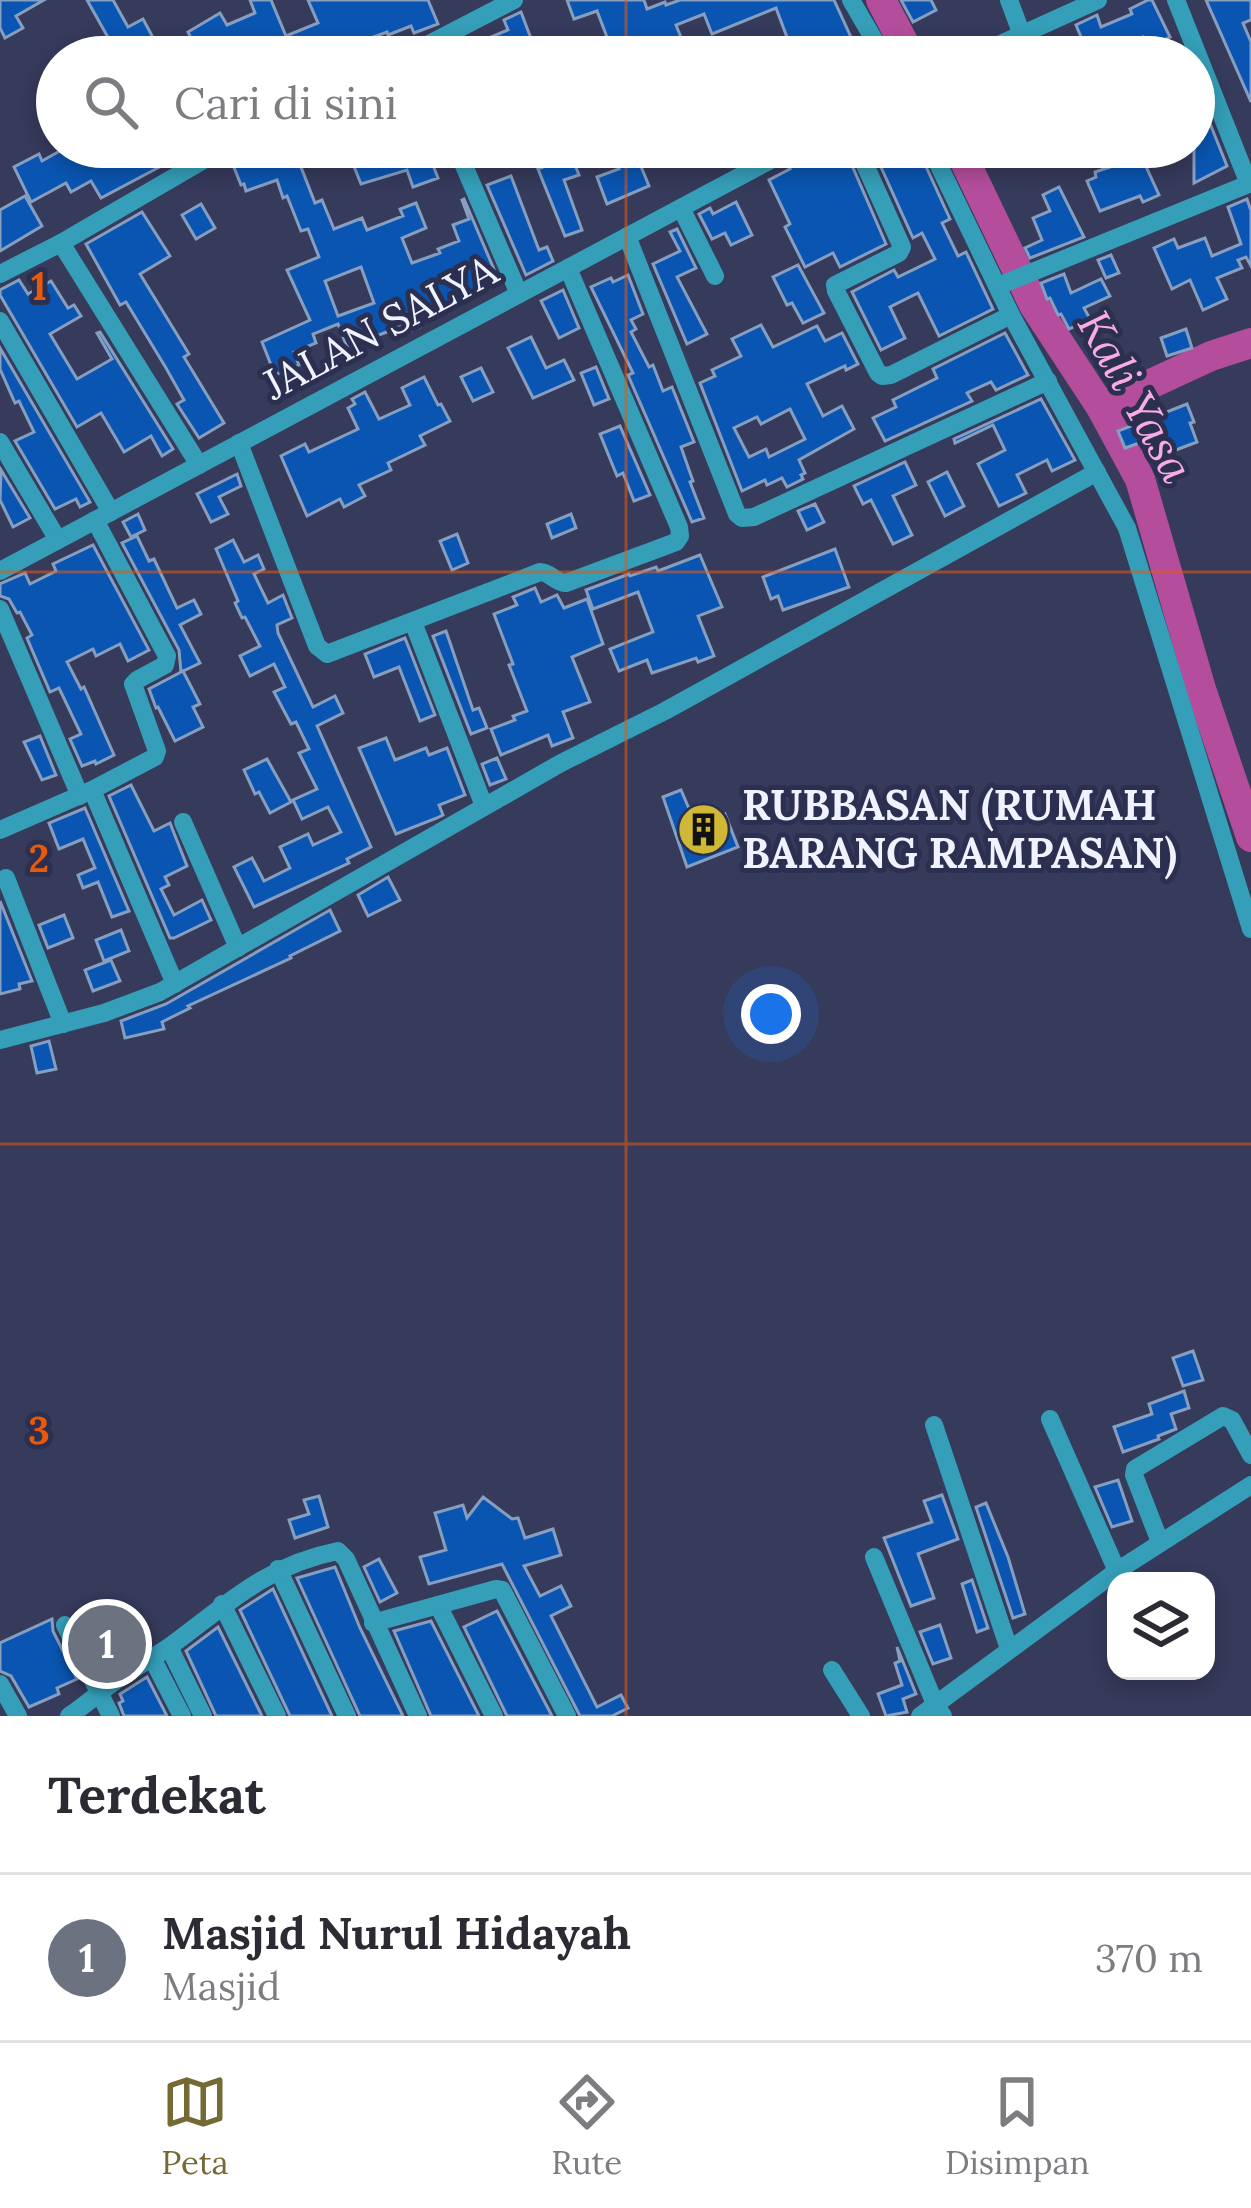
<!DOCTYPE html>
<html lang="id">
<style>
body{margin:0;font-family:Lora,serif;background:#f2f2f3;color:#2b2b33}
.controls{position:absolute;right:36px;bottom:36px;display:grid;overflow:hidden;border-radius:24px;box-shadow:0 6px 18px #0003}
.controls button{width:108px;height:108px;display:grid;place-items:center;padding:0;border:0;border-bottom:3px solid #e1e1e2;background:#fff;color:#2b2b33;font:60px sans-serif}
.you{position:absolute;left:771px;top:1014px;width:42px;height:42px;margin:-30px;border:9px solid #fff;border-radius:50%;background:#1a73e8;box-shadow:0 0 0 18px #1a73e833}
.badge{display:grid;place-items:center;width:78px;height:78px;border-radius:50%;background:#766a34;color:#fff;font-size:39px;font-weight:700}
.pin{position:absolute;translate:-50% -50%;border:6px solid #fff;box-shadow:0 3px 12px #0006}
.list{margin:0;padding:0;list-style:none}
h2{display:flex;justify-content:space-between;align-items:center;height:156px;margin:0;padding:0 48px;font-size:51px}
h2 small{font-size:39px;font-weight:400;color:#7c7c81}
.list li{display:grid;grid-template-columns:78px 1fr auto;gap:36px;align-items:center;box-sizing:border-box;height:168px;padding:0 48px;border-top:3px solid #e1e1e2}
.list b{display:block;font-size:45px;white-space:nowrap}
.list p{margin:0;font-size:39px;white-space:nowrap;color:#7c7c81}
.list em{font-size:39px;font-style:normal;color:#7c7c81}
.icon{flex:none;width:66px;height:66px;fill:none;stroke:currentColor;stroke-width:2;stroke-linecap:round;stroke-linejoin:round}
.map{position:relative;flex:none;width:1251px;height:1716px;overflow:hidden}
.search{position:absolute;background:#fff;box-shadow:0 6px 18px #0003;left:36px;right:36px;top:36px;height:132px;display:flex;align-items:center;gap:30px;box-sizing:border-box;padding:0 42px;border-radius:66px;color:#7c7c81;font-size:45px}
.sheet{height:324px;background:#fff}
nav{display:flex;justify-content:space-around;align-items:center;box-sizing:border-box;height:168px;border-top:3px solid #e1e1e2;background:#fff;font-size:33px;color:#7c7c81}
nav a{display:grid;justify-items:center;gap:6px}
nav .on{color:#766a34}
.map>svg:first-child{display:block}
.lines{fill:none;stroke-linecap:round;stroke-linejoin:round}
.river{stroke:#b44e9c;stroke-width:30}
.building{fill:#0a55b1;stroke:#869ec0;stroke-width:3;fill-rule:evenodd}
.street{stroke:#359eb8;stroke-width:18}
.grid{fill:none;stroke:#e8590c;stroke-width:3;stroke-opacity:0.55}
.labels{text-anchor:middle;dominant-baseline:central;stroke-width:10;stroke-linejoin:round;paint-order:stroke}
.street-label{font-size:42px;fill:#f0f2ff;stroke:#2c3050}
.poi-label{font-size:42px;font-weight:bold;fill:#f0f2ff;stroke:#2c3050;text-anchor:start}
.water-label{font-size:45px;font-style:italic;fill:#faabe3;stroke:#2c3050}
.grid-label{font-size:39px;text-anchor:middle;font-weight:bold;fill:#e8590c;stroke:#2c3050;stroke-width:10;stroke-linejoin:round;paint-order:stroke}
</style>
<div class="map">
<svg width="1251" height="1716" viewBox="0 0 1251 1716">
<rect width="100%" height="100%" fill="#363a5b"/>
<g class="lines">
<g class="river">
<path d="M 881,0 L 911,57"/>
<path d="M 958,147 L 1034,305 L 1101,407 L 1140,479 L 1201,689 L 1251,837"/>
<path d="M 1101,407 L 1211,356 L 1251,343"/>
</g>
</g>
<g class="building">
<path d="M 0,0 L 44,0 L 16,16 L 23,28 L 5,38 L 0,28 Z"/>
<path d="M 87,0 L 113,0 L 128,27 L 143,19 L 157,45 L 132,57 L 119,57 Z"/>
<path d="M 250,0 L 271,0 L 286,36 L 318,23 L 308,0 L 428,0 L 438,24 L 414,33 L 411,26 L 388,35 L 387,32 L 360,42 L 364,51 L 348,57 L 156,57 L 191,38 L 188,32 L 220,13 L 227,25 L 255,13 Z"/>
<path d="M 567,0 L 644,0 L 647,9 L 665,2 L 666,5 L 680,0 L 834,0 L 860,57 L 803,57 L 801,51 L 786,57 L 746,57 L 788,40 L 776,8 L 712,34 L 704,14 L 676,25 L 689,57 L 639,57 L 633,42 L 612,50 L 597,11 L 574,19 Z"/>
<path d="M 901,0 L 931,0 L 936,10 L 913,22 Z"/>
<path d="M 1148,0 L 1152,0 L 1170,37 L 1148,47 L 1143,37 L 1107,51 L 1109,57 L 1034,57 L 1081,37 L 1076,25 L 1097,15 L 1101,27 L 1132,14 L 1130,9 Z"/>
<path d="M 1206,0 L 1251,0 L 1251,20 L 1243,23 L 1251,42 L 1251,102 Z"/>
<path d="M 521,12 L 538,57 L 443,57 L 508,30 L 504,20 Z"/>
<path d="M 1207,116 L 1227,166 L 1194,183 L 1194,122 Z"/>
<path d="M 67,147 L 158,147 L 167,163 L 101,198 L 91,181 L 71,192 L 66,183 L 31,202 L 14,167 L 39,154 L 42,161 Z"/>
<path d="M 246,147 L 411,147 L 418,165 L 431,160 L 438,178 L 413,187 L 407,170 L 361,184 L 347,149 L 301,167 L 315,203 L 322,200 L 334,229 L 362,218 L 367,230 L 403,216 L 400,209 L 416,203 L 426,228 L 402,238 L 412,263 L 440,253 L 438,249 L 459,241 L 453,225 L 469,219 L 462,200 L 464,199 L 499,281 L 416,318 L 420,327 L 403,334 L 400,327 L 347,347 L 338,324 L 313,334 L 316,343 L 294,352 L 299,365 L 275,375 L 262,342 L 310,320 L 287,270 L 319,257 L 308,229 L 301,231 L 287,196 L 283,198 L 277,180 L 246,191 L 244,184 L 241,185 L 231,160 L 239,150 ZM 361,267 L 374,303 L 338,316 L 325,281 Z"/>
<path d="M 551,147 L 568,147 L 579,175 L 564,180 L 582,230 L 565,236 L 538,169 L 557,162 Z"/>
<path d="M 618,147 L 633,147 L 649,186 L 607,204 L 597,177 L 619,169 L 614,157 L 621,154 Z"/>
<path d="M 676,147 L 726,147 L 726,148 L 682,165 Z"/>
<path d="M 826,147 L 844,147 L 886,244 L 840,267 L 833,253 L 805,267 L 785,227 L 790,224 L 769,180 L 790,169 L 788,166 Z"/>
<path d="M 895,147 L 917,147 L 950,219 L 942,223 L 958,256 L 966,252 L 993,309 L 939,336 L 918,293 L 890,307 L 905,338 L 881,350 L 852,292 L 894,270 L 898,277 L 935,259 L 922,233 L 913,238 L 876,156 Z"/>
<path d="M 1105,147 L 1179,147 L 1179,148 L 1144,162 L 1159,195 L 1143,202 L 1140,196 L 1100,211 L 1087,181 L 1096,177 L 1095,172 L 1113,166 Z"/>
<path d="M 511,176 L 539,250 L 547,247 L 553,261 L 526,275 L 487,185 Z"/>
<path d="M 1059,187 L 1084,237 L 1030,258 L 1025,248 L 1042,240 L 1033,218 L 1050,211 L 1043,195 Z"/>
<path d="M 25,196 L 42,226 L 0,251 L 0,210 Z"/>
<path d="M 1247,199 L 1251,211 L 1251,266 L 1246,257 L 1238,260 L 1242,268 L 1217,278 L 1227,299 L 1203,310 L 1190,280 L 1172,289 L 1154,248 L 1174,239 L 1178,248 L 1205,238 L 1212,256 L 1241,244 L 1228,207 Z"/>
<path d="M 736,202 L 752,235 L 731,245 L 725,233 L 712,239 L 699,214 L 710,208 L 713,214 Z"/>
<path d="M 201,204 L 215,228 L 196,239 L 182,215 Z"/>
<path d="M 142,212 L 170,256 L 140,274 L 189,354 L 184,357 L 224,423 L 199,438 L 177,404 L 184,400 L 166,368 L 126,302 L 120,305 L 86,244 Z"/>
<path d="M 677,229 L 696,268 L 677,277 L 707,334 L 687,344 L 653,264 L 680,251 L 670,232 Z"/>
<path d="M 1111,255 L 1119,273 L 1106,278 L 1098,260 Z"/>
<path d="M 798,265 L 824,313 L 803,323 L 792,303 L 787,305 L 773,277 Z"/>
<path d="M 1064,274 L 1071,293 L 1101,279 L 1110,296 L 1084,308 L 1090,319 L 1069,329 L 1061,314 L 1058,315 L 1050,298 L 1047,299 L 1041,283 Z"/>
<path d="M 628,275 L 643,314 L 631,320 L 636,329 L 631,332 L 649,367 L 653,365 L 663,391 L 672,387 L 694,442 L 681,447 L 693,481 L 690,482 L 704,518 L 692,522 L 628,375 L 633,373 L 591,287 L 611,278 L 613,282 Z"/>
<path d="M 19,280 L 28,294 L 51,281 L 68,308 L 74,305 L 81,316 L 50,334 L 77,379 L 112,359 L 97,333 L 100,332 L 173,449 L 162,456 L 151,436 L 124,452 L 101,413 L 77,427 L 0,295 L 0,290 Z"/>
<path d="M 563,290 L 579,328 L 559,338 L 541,301 Z"/>
<path d="M 761,325 L 773,347 L 817,326 L 825,341 L 842,333 L 858,364 L 846,370 L 845,366 L 807,384 L 823,416 L 842,406 L 854,429 L 799,460 L 805,473 L 801,475 L 803,479 L 787,487 L 782,478 L 767,485 L 765,480 L 742,491 L 700,383 L 715,376 L 712,370 L 741,356 L 732,339 ZM 790,409 L 805,439 L 769,457 L 766,449 L 749,457 L 734,428 L 757,417 L 761,424 Z"/>
<path d="M 1186,329 L 1192,348 L 1167,356 L 1161,338 Z"/>
<path d="M 1005,333 L 1028,375 L 996,390 L 991,382 L 967,393 L 972,401 L 885,441 L 873,418 L 896,407 L 893,400 L 937,378 L 933,369 Z"/>
<path d="M 531,337 L 546,368 L 564,360 L 574,380 L 533,398 L 508,348 Z"/>
<path d="M 0,348 L 90,502 L 80,507 L 76,499 L 55,509 L 15,441 L 34,432 L 19,401 L 15,403 L 0,369 Z"/>
<path d="M 596,367 L 609,399 L 594,405 L 581,373 Z"/>
<path d="M 481,368 L 493,392 L 473,401 L 461,377 Z"/>
<path d="M 424,377 L 438,405 L 441,404 L 450,421 L 420,436 L 425,445 L 388,463 L 391,470 L 359,485 L 365,496 L 344,507 L 340,499 L 307,516 L 281,456 L 305,444 L 309,452 L 358,429 L 348,408 L 355,404 L 352,399 L 365,392 L 379,419 L 410,405 L 402,388 Z"/>
<path d="M 1041,399 L 1075,460 L 1052,471 L 1047,460 L 1017,475 L 1026,493 L 999,506 L 978,464 L 1005,450 L 993,425 L 955,443 L 954,439 Z"/>
<path d="M 1187,404 L 1194,422 L 1190,423 L 1197,442 L 1152,459 L 1145,441 L 1125,448 L 1118,431 Z"/>
<path d="M 620,426 L 650,495 L 634,501 L 623,473 L 617,476 L 600,434 Z"/>
<path d="M 905,462 L 916,485 L 893,496 L 912,535 L 893,544 L 871,500 L 863,504 L 854,486 Z"/>
<path d="M 1,470 L 30,518 L 13,527 L 0,500 Z"/>
<path d="M 947,472 L 964,506 L 945,516 L 928,482 Z"/>
<path d="M 237,474 L 241,486 L 219,497 L 228,514 L 211,522 L 197,494 Z"/>
<path d="M 815,504 L 824,522 L 807,530 L 798,511 Z"/>
<path d="M 138,514 L 145,530 L 131,537 L 123,522 Z"/>
<path d="M 571,514 L 576,528 L 552,538 L 547,524 Z"/>
<path d="M 457,534 L 468,563 L 452,570 L 440,541 Z"/>
<path d="M 137,536 L 149,561 L 154,559 L 177,608 L 194,600 L 201,614 L 180,625 L 200,663 L 181,672 L 179,650 L 122,543 Z"/>
<path d="M 233,540 L 244,562 L 258,555 L 264,569 L 254,574 L 268,603 L 283,595 L 292,618 L 277,625 L 278,633 L 313,707 L 335,696 L 343,713 L 317,726 L 371,847 L 347,859 L 349,863 L 254,907 L 234,867 L 252,858 L 264,881 L 290,868 L 280,847 L 308,834 L 313,845 L 341,832 L 328,807 L 302,819 L 293,800 L 317,789 L 299,753 L 309,749 L 296,722 L 291,724 L 274,692 L 285,687 L 274,664 L 250,676 L 240,656 L 260,646 L 245,617 L 242,618 L 235,603 L 238,601 L 216,549 Z"/>
<path d="M 93,545 L 149,650 L 128,661 L 120,644 L 96,656 L 93,649 L 67,662 L 81,689 L 84,687 L 114,755 L 96,764 L 95,761 L 82,766 L 70,739 L 81,734 L 59,688 L 50,692 L 27,638 L 32,635 L 20,612 L 17,613 L 9,599 L 0,596 L 0,584 L 25,573 L 30,584 L 56,571 L 53,564 Z"/>
<path d="M 835,549 L 849,587 L 783,610 L 778,596 L 771,599 L 763,577 Z"/>
<path d="M 700,555 L 722,607 L 698,616 L 714,656 L 698,662 L 696,658 L 652,673 L 647,660 L 619,671 L 610,649 L 653,632 L 638,592 L 593,609 L 586,590 L 629,574 L 630,576 L 656,567 L 658,571 Z"/>
<path d="M 535,588 L 541,602 L 557,595 L 564,608 L 587,599 L 603,644 L 572,657 L 590,702 L 563,712 L 573,738 L 552,746 L 548,735 L 501,755 L 491,729 L 515,720 L 513,716 L 527,711 L 509,665 L 513,664 L 494,614 L 517,605 L 513,597 Z"/>
<path d="M 446,631 L 473,710 L 479,708 L 487,728 L 471,734 L 433,636 Z"/>
<path d="M 405,638 L 435,715 L 420,721 L 399,667 L 374,677 L 365,654 Z"/>
<path d="M 183,671 L 200,704 L 193,707 L 203,727 L 175,741 L 158,707 L 156,708 L 149,689 Z"/>
<path d="M 40,736 L 56,775 L 42,780 L 24,742 Z"/>
<path d="M 386,738 L 395,760 L 426,748 L 429,755 L 447,748 L 465,795 L 439,805 L 443,815 L 437,818 L 396,834 L 359,748 Z"/>
<path d="M 497,758 L 506,779 L 490,785 L 482,764 Z"/>
<path d="M 267,759 L 291,802 L 270,813 L 259,792 L 255,794 L 244,770 Z"/>
<path d="M 131,785 L 154,831 L 170,823 L 187,866 L 165,877 L 169,885 L 161,889 L 174,915 L 202,900 L 211,920 L 174,938 L 170,938 L 109,796 Z"/>
<path d="M 681,790 L 696,825 L 725,814 L 738,847 L 687,867 L 663,797 Z"/>
<path d="M 85,808 L 129,911 L 112,917 L 98,882 L 83,888 L 78,875 L 95,868 L 83,839 L 59,849 L 49,823 Z"/>
<path d="M 388,877 L 400,900 L 368,916 L 358,895 Z"/>
<path d="M 0,901 L 32,981 L 19,984 L 20,989 L 0,994 Z"/>
<path d="M 330,910 L 340,931 L 290,956 L 291,958 L 188,1006 L 190,1008 L 162,1022 L 164,1029 L 125,1038 L 121,1021 L 166,1004 Z"/>
<path d="M 64,915 L 73,938 L 48,948 L 39,925 Z"/>
<path d="M 121,930 L 129,951 L 104,961 L 96,940 Z"/>
<path d="M 111,960 L 120,981 L 93,991 L 85,970 Z"/>
<path d="M 49,1041 L 56,1069 L 37,1073 L 31,1046 Z"/>
<path d="M 1193,1351 L 1203,1380 L 1183,1386 L 1173,1358 Z"/>
<path d="M 1184,1391 L 1189,1408 L 1171,1414 L 1176,1429 L 1158,1436 L 1159,1439 L 1123,1452 L 1114,1427 L 1152,1414 L 1149,1404 Z"/>
<path d="M 1118,1480 L 1132,1521 L 1112,1527 L 1095,1487 Z"/>
<path d="M 942,1495 L 958,1539 L 918,1554 L 934,1598 L 911,1606 L 884,1538 L 932,1522 L 924,1501 Z"/>
<path d="M 319,1496 L 328,1527 L 295,1538 L 289,1520 L 309,1514 L 304,1500 Z"/>
<path d="M 483,1497 L 512,1519 L 518,1518 L 525,1538 L 553,1529 L 561,1555 L 524,1566 L 540,1596 L 561,1586 L 571,1606 L 551,1616 L 597,1707 L 621,1695 L 628,1708 L 612,1716 L 580,1716 L 502,1564 L 429,1584 L 420,1557 L 446,1550 L 435,1513 L 463,1505 L 467,1518 Z"/>
<path d="M 986,1503 L 1008,1557 L 1025,1614 L 1013,1618 L 976,1507 Z"/>
<path d="M 379,1559 L 397,1593 L 380,1602 L 364,1567 Z"/>
<path d="M 335,1567 L 360,1628 L 403,1716 L 360,1716 L 297,1578 Z"/>
<path d="M 972,1580 L 988,1628 L 977,1632 L 962,1584 Z"/>
<path d="M 273,1589 L 332,1716 L 290,1716 L 240,1610 Z"/>
<path d="M 497,1611 L 552,1716 L 507,1716 L 464,1627 Z"/>
<path d="M 101,1613 L 138,1650 L 109,1669 L 107,1665 L 102,1668 L 83,1631 Z"/>
<path d="M 52,1619 L 53,1631 L 77,1679 L 57,1688 L 59,1694 L 29,1707 L 11,1676 L 0,1671 L 0,1643 Z"/>
<path d="M 431,1621 L 479,1716 L 431,1716 L 394,1631 Z"/>
<path d="M 940,1625 L 951,1658 L 933,1664 L 920,1632 Z"/>
<path d="M 218,1627 L 262,1716 L 216,1716 L 186,1651 Z"/>
<path d="M 897,1647 L 916,1694 L 903,1699 L 907,1712 L 886,1716 L 878,1694 L 902,1685 L 895,1663 L 900,1661 Z"/>
<path d="M 147,1677 L 167,1716 L 124,1716 L 119,1703 L 123,1701 L 120,1694 Z"/>
</g>
<g class="lines">
<g class="street">
<path d="M 851,0 L 884,57"/>
<path d="M 1009,0 L 1022,35"/>
<path d="M 1176,0 L 1249,184"/>
<path d="M 404,57 L 514,0"/>
<path d="M 972,57 L 1098,0"/>
<path d="M 456,147 L 519,294"/>
<path d="M 857,147 L 902,247 L 899,253 L 835,285 L 836,291 L 878,373 L 882,376 L 891,375 L 1011,315"/>
<path d="M 930,147 L 1011,315 L 1127,528 L 1251,929"/>
<path d="M 681,208 L 715,276"/>
<path d="M 627,236 L 737,514 L 742,518 L 754,517 L 1048,381"/>
<path d="M 61,243 L 199,465"/>
<path d="M 0,274 L 61,243 L 226,147"/>
<path d="M 998,286 L 1251,183"/>
<path d="M 0,321 L 111,512"/>
<path d="M 0,442 L 58,540"/>
<path d="M 239,443 L 317,646 L 327,654 L 540,572 C 550,572 556,583 566,583 L 676,542 L 680,536 L 679,527 L 568,268"/>
<path d="M 0,571 L 795,147"/>
<path d="M 0,609 L 80,796"/>
<path d="M 413,622 L 484,806"/>
<path d="M 92,790 L 175,984"/>
<path d="M 183,822 L 238,948"/>
<path d="M 0,830 L 92,790 L 155,757 L 157,751 L 133,684 L 137,680 L 165,665 L 167,656 L 95,520"/>
<path d="M 6,878 L 63,1024"/>
<path d="M 0,1040 L 104,1013 L 160,992 L 561,763 L 665,711 L 1097,472"/>
<path d="M 1050,1419 L 1117,1571"/>
<path d="M 934,1425 L 1009,1649"/>
<path d="M 1160,1542 L 1134,1475 L 1135,1469 L 1223,1416 L 1232,1420 L 1251,1455"/>
<path d="M 874,1557 L 935,1704 L 943,1716"/>
<path d="M 278,1569 L 347,1716"/>
<path d="M 222,1604 L 277,1716"/>
<path d="M 438,1605 L 494,1716"/>
<path d="M 373,1623 L 496,1589 L 502,1590 L 567,1716"/>
<path d="M 65,1625 L 111,1716"/>
<path d="M 169,1647 L 203,1716"/>
<path d="M 152,1658 L 182,1716"/>
<path d="M 832,1670 L 861,1716"/>
<path d="M 0,1684 L 18,1716"/>
<path d="M 69,1716 C 87,1704 103,1689 121,1677 C 137,1666 153,1658 169,1647 C 225,1606 266,1565 338,1551 L 346,1559 L 418,1716"/>
<path d="M 920,1716 L 1117,1571 L 1251,1485"/>
</g>
</g>
<path class="grid" d="M 626,0 L 626,57M 626,147 L 626,1716M 0,572 L 1251,572M 0,1144 L 1251,1144"/>
<defs>
<symbol id="building-disc" viewBox="-11 -11 22 22"><circle r="9.5" fill="#d1b736" stroke="#2c3050"/><path d="M-4-6H4V6H1V3H-1V6H-4ZM-2.5-4.3h1.7v1.8h-1.7ZM.8-4.3h1.7v1.8H.8ZM-2.5-1h1.7V.8h-1.7ZM.8-1h1.7V.8H.8Z" fill="#111"/></symbol>
</defs>
<g fill-rule="evenodd">
<use href="#building-disc" x="674" y="800" width="59" height="59"/>
</g>
<g class="labels">
<g class="street-label">
<text transform="translate(380 327) rotate(-28)">JALAN SALYA</text>
</g>
<g class="poi-label">
<text x="742" y="805">RUBBASAN (RUMAH<tspan x="742" dy="48">BARANG RAMPASAN)</tspan></text>
</g>
<g class="water-label">
<text transform="translate(1136 396) rotate(61)">Kali Yasa</text>
</g>
</g>
<g class="grid-label">
<text x="39" y="300">1</text>
<text x="39" y="872">2</text>
<text x="39" y="1444">3</text>
</g>
</svg>
<div class="controls">
<button><svg class="icon" aria-label="layers" viewBox="0 0 24 24"><path d="M12 4l9 5-9 5-9-5zM3 14l9 5 9-5"/></svg></button>
</div>
<div class="you"></div>
<div class="pin badge" style="left:107px;top:1644px;background:#6b7280">1</div>
<div class="search"><svg class="icon" aria-label="search" viewBox="0 0 24 24"><circle cx="10" cy="10" r="6"/><path d="M15 15l6 6"/></svg>Cari di sini</div>
</div>
<section class="sheet">
<h2>Terdekat<small></small></h2>
<ul class="list">
<li><span class="badge" style="background:#6b7280">1</span><div><b>Masjid Nurul Hidayah</b><p>Masjid</p></div><em>370 m</em></li>
</ul>
</section>
<nav>
<a class="on"><svg class="icon" aria-label="map" viewBox="0 0 24 24"><path d="M3 6l6-2 6 2 6-2v14l-6 2-6-2-6 2zM9 4v14M15 6v14"/></svg>Peta</a>
<a><svg class="icon" aria-label="directions" viewBox="0 0 24 24"><path d="M12 3l9 9-9 9-9-9zM9 14v-3h6M13 9l2 2-2 2"/></svg>Rute</a>
<a><svg class="icon" aria-label="saved" viewBox="0 0 24 24"><path d="M7 4h10v16l-5-4-5 4z"/></svg>Disimpan</a>
</nav>
